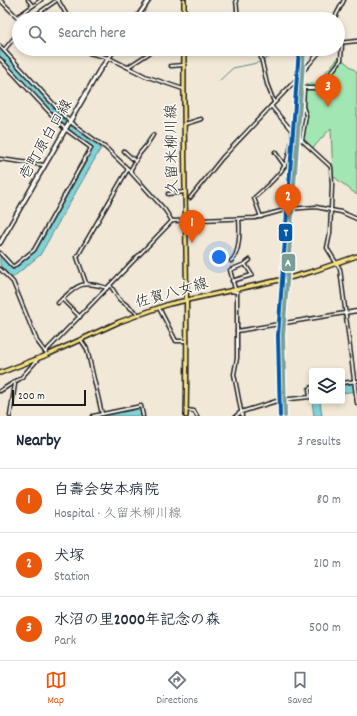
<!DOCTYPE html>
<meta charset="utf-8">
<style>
body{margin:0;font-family:Dekko,"Klee One",sans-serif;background:#f2f2f3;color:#1f2937}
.controls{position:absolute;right:12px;bottom:12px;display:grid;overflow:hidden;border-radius:4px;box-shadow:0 2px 6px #0003}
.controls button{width:36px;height:36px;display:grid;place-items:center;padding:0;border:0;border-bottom:1px solid #e0e1e3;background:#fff;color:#1f2937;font:20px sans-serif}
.scale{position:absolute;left:12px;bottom:10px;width:74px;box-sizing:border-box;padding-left:4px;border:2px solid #1c1c1c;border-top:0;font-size:11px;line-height:14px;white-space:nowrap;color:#1c1c1c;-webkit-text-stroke:3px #fdfcf7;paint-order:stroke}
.you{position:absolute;left:219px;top:257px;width:14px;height:14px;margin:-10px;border:3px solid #fff;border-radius:50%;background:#1a73e8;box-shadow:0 0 0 6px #1a73e833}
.badge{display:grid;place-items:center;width:26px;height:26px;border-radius:50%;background:#ea580c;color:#fff;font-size:13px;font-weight:700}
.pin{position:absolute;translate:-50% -33px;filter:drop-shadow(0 1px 2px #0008)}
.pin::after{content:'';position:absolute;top:21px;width:14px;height:12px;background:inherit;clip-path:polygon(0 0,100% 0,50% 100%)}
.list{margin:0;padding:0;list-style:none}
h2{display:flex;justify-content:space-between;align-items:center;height:52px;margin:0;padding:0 16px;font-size:17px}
h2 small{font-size:13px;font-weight:400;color:#747a83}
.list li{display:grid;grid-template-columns:26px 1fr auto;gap:12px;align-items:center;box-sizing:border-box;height:64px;padding:0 16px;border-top:1px solid #e0e1e3}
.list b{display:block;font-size:15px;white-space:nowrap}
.list p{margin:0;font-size:13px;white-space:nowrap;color:#747a83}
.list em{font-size:13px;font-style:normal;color:#747a83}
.icon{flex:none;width:22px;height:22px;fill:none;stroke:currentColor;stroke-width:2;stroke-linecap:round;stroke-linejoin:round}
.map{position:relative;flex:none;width:357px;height:416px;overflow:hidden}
.search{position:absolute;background:#fff;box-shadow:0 2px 6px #0003;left:12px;right:12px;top:12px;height:44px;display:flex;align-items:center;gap:10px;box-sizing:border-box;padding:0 14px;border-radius:22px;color:#747a83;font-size:15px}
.sheet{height:244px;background:#fff}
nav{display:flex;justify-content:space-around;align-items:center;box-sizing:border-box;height:56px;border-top:1px solid #e0e1e3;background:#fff;font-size:11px;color:#747a83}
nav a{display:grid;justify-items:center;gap:2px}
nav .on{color:#ea580c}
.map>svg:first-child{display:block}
.green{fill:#a2e7b3;stroke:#5f8268}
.water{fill:#81d2d7;stroke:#59898c}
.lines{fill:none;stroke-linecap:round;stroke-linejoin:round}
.stream{stroke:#59898c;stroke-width:1}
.street-casing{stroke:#1c1c1c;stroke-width:5}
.secondary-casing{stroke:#1c1c1c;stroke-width:6}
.primary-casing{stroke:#1c1c1c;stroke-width:6}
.street{stroke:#fdfcf7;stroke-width:2}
.secondary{stroke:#fdfcf7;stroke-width:3}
.primary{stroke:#f8e281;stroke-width:3}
.rail-1-casing{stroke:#fdfcf7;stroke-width:7}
.rail-2-casing{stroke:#fdfcf7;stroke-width:7}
.rail-1{stroke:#0059a6;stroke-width:4}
.rail-2{stroke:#7a9e97;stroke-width:4}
.labels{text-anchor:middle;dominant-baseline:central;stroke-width:3;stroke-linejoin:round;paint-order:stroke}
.street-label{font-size:15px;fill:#1c1c1c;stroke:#fdfcf7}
.line-badge{stroke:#fdfcf7;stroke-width:1.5}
.badge-label{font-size:11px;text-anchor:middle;font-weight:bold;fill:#fff}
</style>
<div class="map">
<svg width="357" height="416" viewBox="0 0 357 416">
<rect width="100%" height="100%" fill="#f2e8d7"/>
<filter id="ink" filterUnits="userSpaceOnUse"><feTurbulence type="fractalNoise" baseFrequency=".025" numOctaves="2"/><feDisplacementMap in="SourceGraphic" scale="8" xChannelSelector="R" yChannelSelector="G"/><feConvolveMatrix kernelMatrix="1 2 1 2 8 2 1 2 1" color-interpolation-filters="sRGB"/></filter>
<g filter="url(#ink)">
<path class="green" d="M 339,57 L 357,72 L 357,195 L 333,176 L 331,128 L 312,149 L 296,134 L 302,85 L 317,82 Z"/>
<g class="water">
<path d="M 0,49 L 67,123 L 101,148 L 40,255 L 12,278 L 0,265 L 0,255 L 13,270 L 36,251 L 94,148 L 62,124 L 0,57 Z"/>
<path d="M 357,383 L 357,391 L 342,393 L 342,385 Z"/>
<path d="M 312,401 L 320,401 L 322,416 L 314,416 Z"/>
<path d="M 141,408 L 142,416 L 104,416 Z"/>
</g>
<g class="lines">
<path class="stream" d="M 219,81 L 233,68 L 257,63 L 287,49"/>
<defs>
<g id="street">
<path d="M 0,0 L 19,19"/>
<path d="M 28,0 L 32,5"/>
<path d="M 58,0 L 69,19"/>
<path d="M 236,0 L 238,19"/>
<path d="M 17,17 L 41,0"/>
<path d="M 30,19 L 57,0"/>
<path d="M 334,19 L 344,0"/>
<path d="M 338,43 L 357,41"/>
<path d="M 0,46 L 70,122 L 106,148 L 128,169 L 165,210 L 172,221"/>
<path d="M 87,49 L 89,53 L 109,58 L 145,76 L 183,89"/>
<path d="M 259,49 L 267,84 L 274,102"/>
<path d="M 4,50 L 19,32"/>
<path d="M 0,59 L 65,129 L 91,148 L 34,250 L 13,267 L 0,253"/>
<path d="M 171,66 L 184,65"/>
<path d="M 128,67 L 151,52"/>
<path d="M 185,124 L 201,119"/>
<path d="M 295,134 L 331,167 L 332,185 L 330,233 L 327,248 L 340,269 L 357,403"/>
<path d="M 302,140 L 306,115 L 303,107 L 304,88 L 319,88 L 341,60 L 342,43"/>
<path d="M 124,151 L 135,161"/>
<path d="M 275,152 L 285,166"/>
<path d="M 0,159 L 44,165"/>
<path d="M 130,171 L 140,153 L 146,146 L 153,135"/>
<path d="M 168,194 L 184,192"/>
<path d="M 190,198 L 222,158 L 293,83 L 322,49"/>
<path d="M 261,217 L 254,198 C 279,175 291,168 292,131 L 271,106"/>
<path d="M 231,261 C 240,254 240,230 239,219"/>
<path d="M 245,264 L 250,260"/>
<path d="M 0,269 L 13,282 L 37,341 L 46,353"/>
<path d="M 232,281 L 252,275 L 245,264 L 230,270 L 235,289"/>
<path d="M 86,283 L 77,257 L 128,169"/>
<path d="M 110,285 L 119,299 L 138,314"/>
<path d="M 230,291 L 237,292 L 237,358 L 234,374 L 242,416"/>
<path d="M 62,299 L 80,317"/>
<path d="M 58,303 C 77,286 80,279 107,288"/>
<path d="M 159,308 L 176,341 L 187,341"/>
<path d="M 237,331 L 357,311"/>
<path d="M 81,340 L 87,349 L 102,414"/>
<path d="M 45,352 L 172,221 L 255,218 L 288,209 L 316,207 L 341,212 L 357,219"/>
<path d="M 342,383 L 357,381"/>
<path d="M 0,391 L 21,378 L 38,359"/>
<path d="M 186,410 L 194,411 L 197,416"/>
<path d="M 10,416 L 15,384"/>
<path d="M 93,416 L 141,406 L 143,416"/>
<path d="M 236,416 L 241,412 L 280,400 L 310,397 L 309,389 L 312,387"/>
</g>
<g id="secondary">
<path d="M 136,19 L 149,0"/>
<path d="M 0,243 L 99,71 L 115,49"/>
</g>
<g id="primary">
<path d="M 184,19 L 184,0"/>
<path d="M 184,49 C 183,171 189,294 186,416"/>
<path d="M 0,373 L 47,355 L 119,322 L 169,304 L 289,278 L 314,271 L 357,256"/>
</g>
</defs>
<use href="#street" class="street-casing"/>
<use href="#secondary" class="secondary-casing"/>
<use href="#primary" class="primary-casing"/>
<use href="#street" class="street"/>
<use href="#secondary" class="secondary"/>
<use href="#primary" class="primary"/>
<defs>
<path id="rail-1" d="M 280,416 L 278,336 L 299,49"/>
<path id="rail-2" d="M 285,416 L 283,336 L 304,49"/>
</defs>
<use href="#rail-1" class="rail-1-casing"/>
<use href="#rail-2" class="rail-2-casing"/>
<use href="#rail-1" class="rail-1"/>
<use href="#rail-2" class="rail-2"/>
</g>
</g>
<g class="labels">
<g class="street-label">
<text transform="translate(47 140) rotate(-60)">壱町原白口線</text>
<text transform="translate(173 149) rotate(-91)">久留米柳川線</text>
<text transform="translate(172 294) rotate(-16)">佐賀八女線</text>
</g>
</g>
<g class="line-badge">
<rect x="278" y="223" width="15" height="19" rx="4" fill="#0059a6"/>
<rect x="281" y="253" width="15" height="19" rx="4" fill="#7a9e97"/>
</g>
<g class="badge-label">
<text x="286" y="236">T</text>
<text x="288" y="266">A</text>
</g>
</svg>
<div class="controls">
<button><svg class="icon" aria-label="layers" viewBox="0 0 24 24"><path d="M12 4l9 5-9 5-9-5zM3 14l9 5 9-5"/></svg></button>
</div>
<div class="scale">200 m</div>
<div class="you"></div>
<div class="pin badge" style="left:192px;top:243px">1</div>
<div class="pin badge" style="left:288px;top:217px">2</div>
<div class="pin badge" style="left:328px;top:107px">3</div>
<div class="search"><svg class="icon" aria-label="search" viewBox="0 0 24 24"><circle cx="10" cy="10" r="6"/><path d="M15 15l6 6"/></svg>Search here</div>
</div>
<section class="sheet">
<h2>Nearby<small>3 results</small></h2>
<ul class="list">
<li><span class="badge">1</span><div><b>白壽会安本病院</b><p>Hospital · 久留米柳川線</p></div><em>80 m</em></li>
<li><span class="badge">2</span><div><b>犬塚</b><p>Station</p></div><em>210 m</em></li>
<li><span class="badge">3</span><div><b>水沼の里2000年記念の森</b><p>Park</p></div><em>500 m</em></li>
</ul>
</section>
<nav>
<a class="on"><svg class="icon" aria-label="map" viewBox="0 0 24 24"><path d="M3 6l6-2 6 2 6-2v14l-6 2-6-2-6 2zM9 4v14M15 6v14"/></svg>Map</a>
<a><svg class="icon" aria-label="directions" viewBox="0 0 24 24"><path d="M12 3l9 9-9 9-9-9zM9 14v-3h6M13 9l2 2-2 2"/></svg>Directions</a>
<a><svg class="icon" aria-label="saved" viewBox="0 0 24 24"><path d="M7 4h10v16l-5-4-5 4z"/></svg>Saved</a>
</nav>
